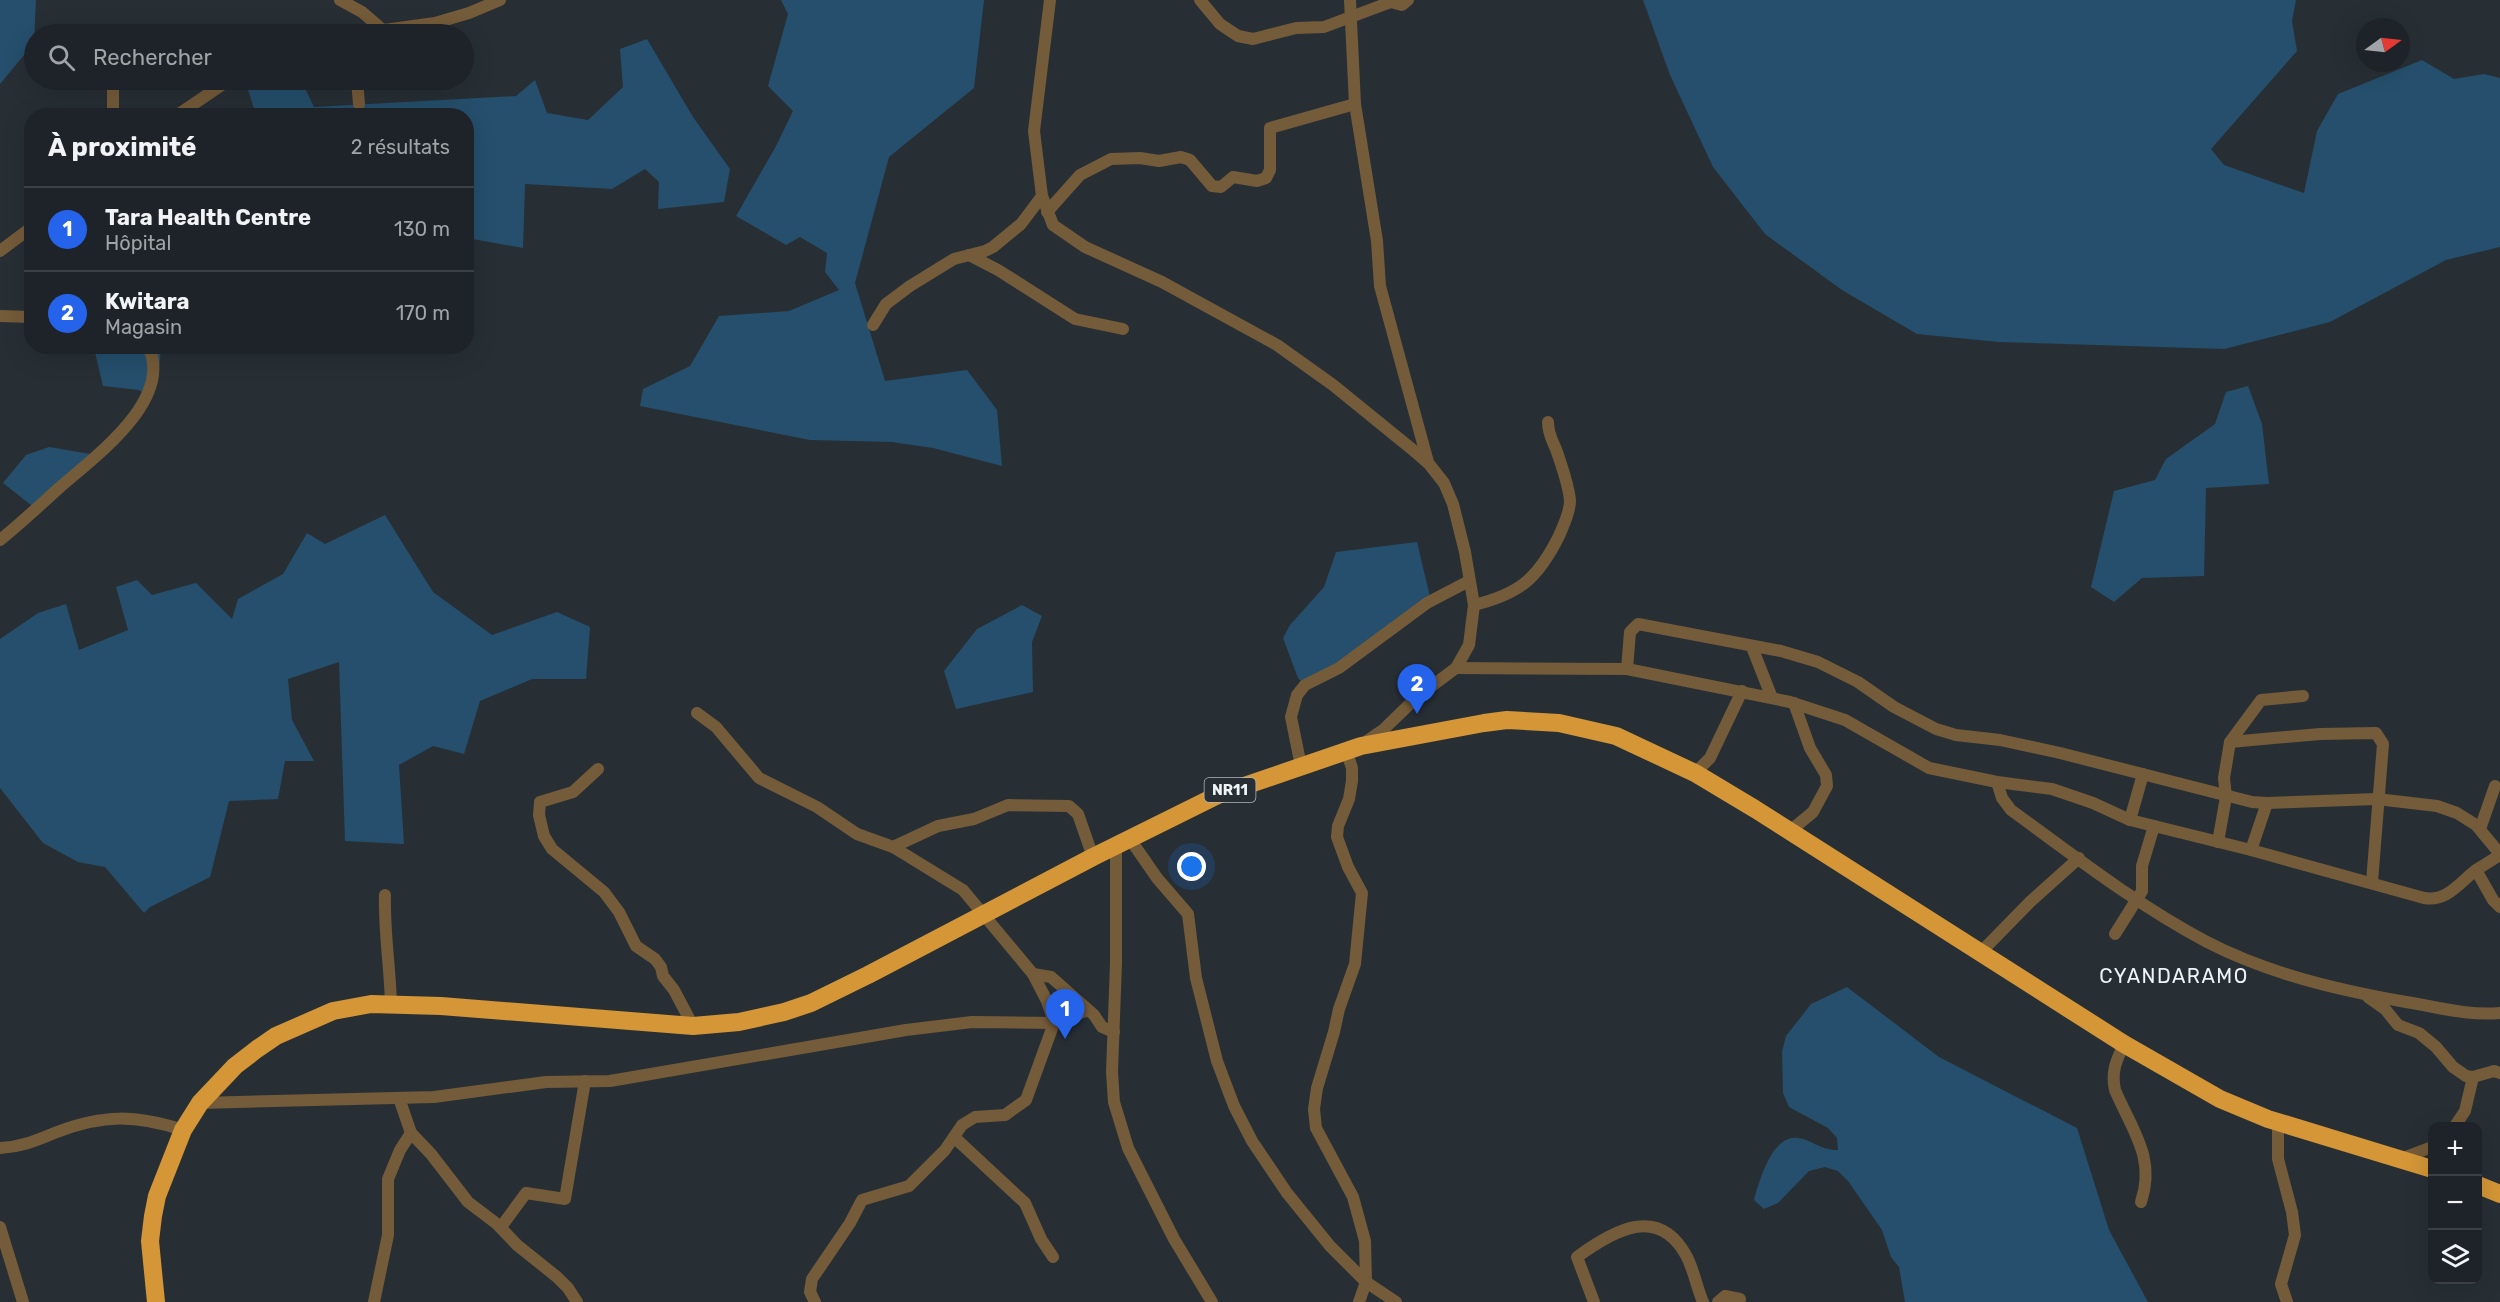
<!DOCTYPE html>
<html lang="fr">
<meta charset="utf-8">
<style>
body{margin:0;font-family:Rubik,sans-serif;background:#2a2f34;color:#f1f3f6}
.controls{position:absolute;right:18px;bottom:18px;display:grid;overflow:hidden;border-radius:12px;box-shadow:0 6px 24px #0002}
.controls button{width:54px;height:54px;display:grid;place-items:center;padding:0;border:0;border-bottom:2px solid #3b4045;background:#1d2328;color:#f1f3f6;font:30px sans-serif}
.compass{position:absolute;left:2356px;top:18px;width:54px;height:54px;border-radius:50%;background:#1d2328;box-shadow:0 6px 24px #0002;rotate:75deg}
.you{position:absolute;left:1192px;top:867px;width:21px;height:21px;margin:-15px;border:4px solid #fff;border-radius:50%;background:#1a73e8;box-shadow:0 0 0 9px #1a73e833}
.badge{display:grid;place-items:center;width:39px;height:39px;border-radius:50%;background:#2563eb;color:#fff;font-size:20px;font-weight:700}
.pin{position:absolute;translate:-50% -50px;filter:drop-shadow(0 2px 3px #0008)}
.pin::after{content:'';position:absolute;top:32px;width:21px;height:18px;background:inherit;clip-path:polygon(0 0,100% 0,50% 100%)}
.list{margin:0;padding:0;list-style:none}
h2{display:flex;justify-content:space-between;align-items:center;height:78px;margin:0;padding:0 24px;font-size:26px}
h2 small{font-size:20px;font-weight:400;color:#a0a4a8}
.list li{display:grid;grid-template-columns:39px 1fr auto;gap:18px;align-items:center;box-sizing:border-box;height:84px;padding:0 24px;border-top:2px solid #3b4045}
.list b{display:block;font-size:22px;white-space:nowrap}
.list p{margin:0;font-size:20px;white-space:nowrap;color:#a0a4a8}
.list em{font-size:20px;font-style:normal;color:#a0a4a8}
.icon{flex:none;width:33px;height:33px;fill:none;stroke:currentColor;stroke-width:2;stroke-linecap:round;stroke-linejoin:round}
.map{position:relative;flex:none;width:2500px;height:1302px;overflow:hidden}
.search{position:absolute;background:#1d2328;box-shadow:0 6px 24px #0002;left:24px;top:24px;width:450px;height:66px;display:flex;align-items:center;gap:15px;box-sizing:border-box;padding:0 21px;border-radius:33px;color:#a0a4a8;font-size:22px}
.panel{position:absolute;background:#1d2328;box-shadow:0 6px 24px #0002;left:24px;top:108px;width:450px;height:246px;border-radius:24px}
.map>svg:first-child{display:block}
.green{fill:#254f6c}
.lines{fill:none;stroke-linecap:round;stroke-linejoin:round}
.minor{stroke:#745b39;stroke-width:12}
.highway{stroke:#d49636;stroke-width:18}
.labels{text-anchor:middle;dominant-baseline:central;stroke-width:6;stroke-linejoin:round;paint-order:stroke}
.shield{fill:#272f35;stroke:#b2b8bd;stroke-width:1.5}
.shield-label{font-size:15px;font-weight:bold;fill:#eef3f7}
.quarter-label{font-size:20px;letter-spacing:1.5px;fill:#eef3f7;stroke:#272f35}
</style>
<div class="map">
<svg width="2500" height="1302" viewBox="0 0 2500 1302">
<rect width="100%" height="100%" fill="#272f35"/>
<g class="green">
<path d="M 0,0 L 36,0 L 34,43 L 0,84 Z"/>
<path d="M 781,0 L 984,0 L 974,88 L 889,157 L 855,283 L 885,381 L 967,370 L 997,410 L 1002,466 L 933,448 L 892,442 L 810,440 L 640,406 L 643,389 L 690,366 L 719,316 L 789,311 L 839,290 L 825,272 L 827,253 L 800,237 L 786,245 L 736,216 L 776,146 L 793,111 L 768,86 L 788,14 Z"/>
<path d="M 1643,0 L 2296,0 L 2292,21 L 2297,51 L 2211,149 L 2224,165 L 2304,193 L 2317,131 L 2338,94 L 2422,60 L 2454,79 L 2484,74 L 2500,78 L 2500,247 L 2446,260 L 2330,322 L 2224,349 L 1999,342 L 1917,334 L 1842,290 L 1765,234 L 1713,167 L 1670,75 Z"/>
<path d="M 647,39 L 693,117 L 730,169 L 724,202 L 658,209 L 659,182 L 645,169 L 612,189 L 525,184 L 523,248 L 467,238 L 466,116 L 256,115 L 245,80 L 301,80 L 314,107 L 516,96 L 535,80 L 547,113 L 588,120 L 623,87 L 620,49 Z"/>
<path d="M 98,346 L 158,346 L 161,348 L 159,369 L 149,397 L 139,390 L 103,386 L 94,348 Z"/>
<path d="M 2248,386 L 2262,424 L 2269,484 L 2206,488 L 2204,576 L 2142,578 L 2114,602 L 2091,587 L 2114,491 L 2155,480 L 2166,459 L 2215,424 L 2226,392 Z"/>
<path d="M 49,447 L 102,456 L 36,509 L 3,483 L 26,455 Z"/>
<path d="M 385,515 L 433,592 L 492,635 L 557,612 L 590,627 L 586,679 L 532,679 L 480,701 L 464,754 L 433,746 L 399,765 L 404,844 L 345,841 L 339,662 L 288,679 L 292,720 L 314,761 L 285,761 L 278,799 L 229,801 L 210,877 L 150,907 L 144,913 L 105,867 L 78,862 L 43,843 L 0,788 L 0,639 L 38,613 L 66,604 L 79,650 L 128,630 L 116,587 L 137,580 L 152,595 L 196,583 L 232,619 L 238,599 L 283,574 L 307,533 L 325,544 Z"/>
<path d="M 1417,542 L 1431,601 L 1305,685 L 1298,678 L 1283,638 L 1290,625 L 1324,587 L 1336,552 Z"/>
<path d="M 1022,605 L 1042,616 L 1032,642 L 1033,692 L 956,709 L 944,671 L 977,629 Z"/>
<path d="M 1847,987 L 1939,1057 L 2077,1128 L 2109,1230 L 2148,1302 L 1905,1302 L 1899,1267 L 1891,1257 L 1882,1230 L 1848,1181 L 1838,1171 L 1825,1167 L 1809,1171 L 1778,1203 L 1764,1209 L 1754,1200 C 1759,1182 1772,1134 1798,1138 C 1813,1140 1819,1150 1838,1150 L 1837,1138 L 1828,1128 L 1789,1107 L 1783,1093 L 1782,1052 L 1786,1036 L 1811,1004 Z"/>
</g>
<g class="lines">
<g class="minor">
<path d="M 340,0 L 362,12 L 383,30"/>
<path d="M 1050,0 L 1034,131 L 1042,196 L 1053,225 L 1085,247 L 1162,282 L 1277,345 L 1333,385 L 1413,450 L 1429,464 L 1444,483 L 1453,504 L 1465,552 L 1474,605 L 1469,645 L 1456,668 L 1417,697 L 1383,730 L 1364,743"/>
<path d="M 1200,0 L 1220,24 L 1238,36 L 1253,39 L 1296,28 L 1324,27 L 1391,2 L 1402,5 L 1408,0"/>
<path d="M 1350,0 L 1355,104 L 1377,241 L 1380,286 L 1428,462"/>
<path d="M 355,34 L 435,23 L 469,13 L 500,0"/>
<path d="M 113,80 L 113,116"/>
<path d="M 357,80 L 359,104"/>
<path d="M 176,116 L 229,80"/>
<path d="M 1047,212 L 1080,175 L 1111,159 L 1140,158 L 1159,161 L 1181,157 L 1190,160 L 1212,186 L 1221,187 L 1233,177 L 1257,181 L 1266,178 L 1270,170 L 1270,128 L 1355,104"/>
<path d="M 0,251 L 32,227"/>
<path d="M 969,255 L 998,270 L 1075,319 L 1123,329"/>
<path d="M 0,316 L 32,317"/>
<path d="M 873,325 L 886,304 L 910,286 L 954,259 L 985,251 L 993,247 L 1021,224 L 1042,196"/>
<path d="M 0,540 C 20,524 39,506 59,488 C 93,458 175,400 148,346"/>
<path d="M 1474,605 C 1520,594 1538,578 1559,536 C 1563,526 1570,513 1570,501 C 1569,486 1562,467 1557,452 C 1553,441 1548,435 1548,422"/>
<path d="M 1752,647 L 1772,698"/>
<path d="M 1456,668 L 1627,669 L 1790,702 L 1845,720 L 1929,768 L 1997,782 L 2052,789 L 2093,803 L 2130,820 L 2251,850 L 2424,898 C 2447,902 2459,883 2476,870 C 2484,865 2492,860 2500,855"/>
<path d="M 1627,669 L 1630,632 L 1638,624 L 1781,651 L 1818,662 L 1858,682 L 1894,707 L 1936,729 L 1956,735 L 2000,740 L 2060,753 L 2252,802 L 2267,803 L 2377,799 L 2437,806 L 2457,813 L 2476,825 L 2500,854"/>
<path d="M 697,713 L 716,727 L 759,778 L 817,807 L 857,834 L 893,847 L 963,890 L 1033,974 L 1047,1001 L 1054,1023 L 1026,1100 L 1005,1115 L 975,1117 L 962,1125 L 945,1150 L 909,1186 L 862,1200 L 850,1223 L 812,1279 L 810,1292 L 815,1302"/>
<path d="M 2230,742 L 2320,734 L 2376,733 L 2383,744 L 2372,882"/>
<path d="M 1346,750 L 1352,768 L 1352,781 L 1349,799 L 1338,826 L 1337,837 L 1348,867 L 1362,893 L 1355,964 L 1339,1009 L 1334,1032 L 1317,1088 L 1314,1109 L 1316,1128 L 1353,1197 L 1365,1241 L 1366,1282 L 1359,1302"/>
<path d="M 1301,766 L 1291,717 L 1297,695 L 1305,685 L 1339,668 L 1427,603 L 1469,581"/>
<path d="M 598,769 L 573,792 L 540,802 L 539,815 L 544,836 L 552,849 L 604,892 L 619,912 L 636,946 L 655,959 L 661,967 L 663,976 L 674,990 L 693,1026"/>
<path d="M 1695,773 L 1710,758 L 1742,691"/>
<path d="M 1997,782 L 2002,798 L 2011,810 C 2074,856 2137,905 2207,942 C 2269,974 2338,990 2406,1002 C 2438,1007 2467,1016 2500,1013"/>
<path d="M 2130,820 L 2143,774"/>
<path d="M 2480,829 L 2495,786"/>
<path d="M 1790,831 L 1813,812 L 1827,786 L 1826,775 L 1810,748 L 1794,703"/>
<path d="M 1130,839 L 1157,878 L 1188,914 L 1196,978 L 1217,1061 L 1234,1106 L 1252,1141 L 1287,1193 L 1330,1246 L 1366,1282 L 1396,1302"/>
<path d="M 2218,842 L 2226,797 L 2224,778 L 2230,742 L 2261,700 L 2303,696"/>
<path d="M 893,847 L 938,826 L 974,819 L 1008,805 L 1069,806 L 1078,814 L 1093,857"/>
<path d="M 1116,847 L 1116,963 L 1112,1072 L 1114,1102 L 1128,1148 L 1174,1239 L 1212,1302"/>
<path d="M 2251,850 L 2267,803"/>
<path d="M 2476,870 L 2493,900 L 2500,907"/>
<path d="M 385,895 C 384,933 390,966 391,1004"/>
<path d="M 2115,934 L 2142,891 L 2142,866 L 2154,826"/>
<path d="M 1979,954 L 2031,901 L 2079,858"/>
<path d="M 1033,974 L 1051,977 L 1094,1015 L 1102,1027 L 1114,1032"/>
<path d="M 2368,997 L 2385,1009 L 2398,1025 L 2419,1033 L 2436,1047 L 2453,1067 L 2466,1076 L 2473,1077 L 2494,1071 L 2500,1073"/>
<path d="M 2124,1044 C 2116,1061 2111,1072 2115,1090 C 2132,1130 2156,1158 2141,1202"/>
<path d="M 399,1098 L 411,1133 L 431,1154 L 468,1202 L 497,1224 L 517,1245 L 557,1277 L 568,1288 L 577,1302"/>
<path d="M 200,1103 L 434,1097 L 546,1082 L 610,1081 L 906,1030 L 972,1022 L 1054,1023 L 1088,1010"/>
<path d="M 2278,1122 L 2278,1159 L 2292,1212 L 2295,1235 L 2281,1284 L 2287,1302"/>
<path d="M 2455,1126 L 2465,1111 L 2473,1077"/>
<path d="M 954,1137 L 1025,1203 L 1041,1239 L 1053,1257"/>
<path d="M 0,1148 C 22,1147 37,1140 57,1132 C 104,1114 136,1115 183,1130"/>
<path d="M 2400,1159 L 2432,1147"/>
<path d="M 0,1227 L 23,1302"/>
<path d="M 501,1227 L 526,1193 L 565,1199 L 585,1081"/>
<path d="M 374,1302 L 388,1235 L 388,1179 L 400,1150 L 411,1133"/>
<path d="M 1594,1302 L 1577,1257 C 1614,1230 1659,1204 1687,1257 C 1694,1271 1697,1288 1703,1302"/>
<path d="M 1718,1302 L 1725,1296 L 1740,1299"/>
</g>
<g class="highway">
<path d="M 2478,1185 L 2500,1194"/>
<path d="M 156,1302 L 150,1241 L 153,1216 L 157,1196 L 183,1130 L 200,1103 L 235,1066 L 257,1049 L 276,1036 L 333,1011 L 371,1004 L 441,1006 L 693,1026 L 739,1022 L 784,1012 L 811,1003 L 868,975 L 1093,857 L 1218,795 L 1361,746 L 1484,723 L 1507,720 L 1559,723 L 1616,736 L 1695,773 L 1755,809 L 2124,1044 L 2220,1099 L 2268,1119 L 2432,1169"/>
</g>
</g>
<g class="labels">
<rect class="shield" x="1204.5" y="778" width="51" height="24" rx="4.5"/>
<g class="shield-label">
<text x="1230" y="790">NR11</text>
</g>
<g class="quarter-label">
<text x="2174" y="976">CYANDARAMO</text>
</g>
</g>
</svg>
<div class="controls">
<button>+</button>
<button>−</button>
<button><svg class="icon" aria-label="layers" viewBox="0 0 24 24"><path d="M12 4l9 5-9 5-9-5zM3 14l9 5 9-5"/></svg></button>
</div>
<svg class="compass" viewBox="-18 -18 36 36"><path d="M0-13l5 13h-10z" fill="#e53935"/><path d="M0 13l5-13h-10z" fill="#a0a4a8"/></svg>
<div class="you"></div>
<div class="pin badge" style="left:1065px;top:1039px">1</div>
<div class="pin badge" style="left:1417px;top:714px">2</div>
<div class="search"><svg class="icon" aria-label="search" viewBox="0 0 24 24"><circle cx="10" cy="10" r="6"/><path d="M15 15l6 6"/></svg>Rechercher</div>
<section class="panel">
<h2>À proximité<small>2 résultats</small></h2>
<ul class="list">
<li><span class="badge">1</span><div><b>Tara Health Centre</b><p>Hôpital</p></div><em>130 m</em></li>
<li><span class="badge">2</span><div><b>Kwitara</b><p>Magasin</p></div><em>170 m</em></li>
</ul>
</section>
</div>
